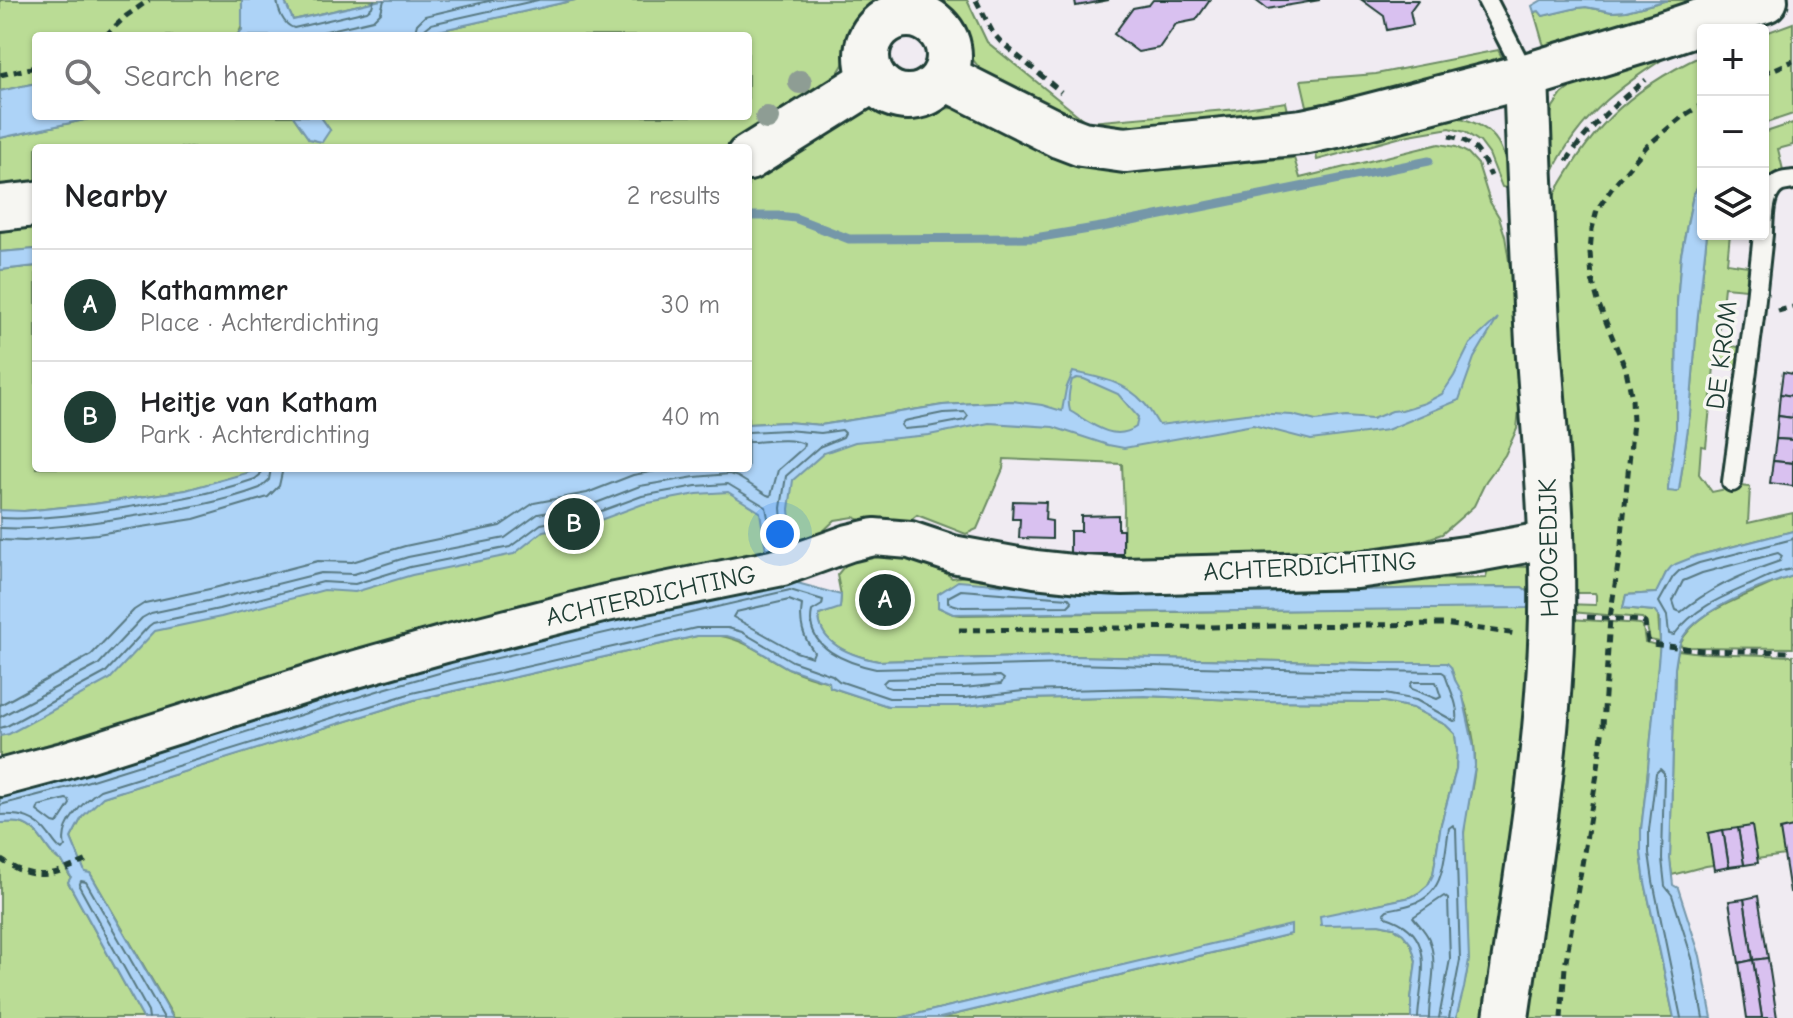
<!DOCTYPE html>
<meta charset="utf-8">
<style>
body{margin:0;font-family:"Comic Neue",sans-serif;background:#f6f6f6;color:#202124}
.controls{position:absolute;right:24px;top:24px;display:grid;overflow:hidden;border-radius:8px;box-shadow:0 2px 6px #0004}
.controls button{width:72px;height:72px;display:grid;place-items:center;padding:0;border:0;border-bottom:2px solid #e0e0e0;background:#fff;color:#202124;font:40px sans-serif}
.you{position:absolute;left:780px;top:534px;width:28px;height:28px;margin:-20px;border:6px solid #fff;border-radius:50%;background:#1a73e8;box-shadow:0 0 0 12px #1a73e833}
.badge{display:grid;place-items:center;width:52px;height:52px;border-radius:50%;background:#1f3d34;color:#fff;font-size:26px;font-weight:700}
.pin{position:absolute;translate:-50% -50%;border:4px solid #fff;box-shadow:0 2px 8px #0006}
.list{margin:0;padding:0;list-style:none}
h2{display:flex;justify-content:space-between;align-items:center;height:104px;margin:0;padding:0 32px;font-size:34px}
h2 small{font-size:26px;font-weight:400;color:#757577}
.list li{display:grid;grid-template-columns:52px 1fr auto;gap:24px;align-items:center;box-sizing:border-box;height:112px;padding:0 32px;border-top:2px solid #e0e0e0}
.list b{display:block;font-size:30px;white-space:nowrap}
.list p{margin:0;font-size:26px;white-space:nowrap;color:#757577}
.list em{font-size:26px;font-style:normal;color:#757577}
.icon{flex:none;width:44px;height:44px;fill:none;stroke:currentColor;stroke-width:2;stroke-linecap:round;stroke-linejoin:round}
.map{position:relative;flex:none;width:1793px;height:1018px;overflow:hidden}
.search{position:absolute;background:#fff;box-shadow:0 2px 6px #0004;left:32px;top:32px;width:720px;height:88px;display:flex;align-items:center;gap:20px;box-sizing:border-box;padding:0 28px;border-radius:8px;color:#757577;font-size:30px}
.panel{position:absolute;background:#fff;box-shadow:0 2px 6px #0004;left:32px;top:144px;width:720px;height:328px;border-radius:8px}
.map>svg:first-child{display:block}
.green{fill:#badc95;stroke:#6c8c64;stroke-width:2}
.water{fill:#add3f7;stroke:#7497a9;stroke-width:2;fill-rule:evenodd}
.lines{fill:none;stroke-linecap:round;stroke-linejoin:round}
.shore{stroke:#587982;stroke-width:2}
.stream{stroke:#7497a9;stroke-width:9}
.building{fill:#d9c1f0;stroke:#1f3d34;stroke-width:2}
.service-casing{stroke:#1f3d34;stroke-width:24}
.minor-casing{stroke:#1f3d34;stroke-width:42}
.tertiary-casing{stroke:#1f3d34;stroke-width:50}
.secondary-casing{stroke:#1f3d34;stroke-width:50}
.path{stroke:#1f3d34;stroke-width:5;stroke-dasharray:8 6;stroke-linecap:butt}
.service{stroke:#f6f6f2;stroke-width:18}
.minor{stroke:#f6f6f2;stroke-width:36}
.tertiary{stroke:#f6f6f2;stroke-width:44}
.secondary{stroke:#f6f6f2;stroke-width:44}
.tree{fill:#8e9d94}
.labels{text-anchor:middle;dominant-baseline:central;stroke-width:7;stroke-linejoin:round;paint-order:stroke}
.street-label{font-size:26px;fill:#1f3d34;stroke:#f6f6f2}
</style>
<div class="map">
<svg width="1793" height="1018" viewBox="0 0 1793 1018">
<rect width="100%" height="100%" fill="#f0ebf2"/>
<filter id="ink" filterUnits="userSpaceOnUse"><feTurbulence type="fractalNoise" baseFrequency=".0125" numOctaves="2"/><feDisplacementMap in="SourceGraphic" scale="16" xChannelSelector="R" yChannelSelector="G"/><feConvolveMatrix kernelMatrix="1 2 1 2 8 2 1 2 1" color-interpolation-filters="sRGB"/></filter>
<g filter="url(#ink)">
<g class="green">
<path d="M 0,0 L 242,0 C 241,13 246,26 236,36 L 36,36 L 36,83 L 0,91 Z"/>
<path d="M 284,0 L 381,0 L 293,20 Z"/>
<path d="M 575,0 L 877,0 L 857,25 L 844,63 L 833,81 L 744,140 L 725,148 L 36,148 L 36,188 L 0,191 L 0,138 L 103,116 L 293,116 L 309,139 L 330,130 L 320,116 L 748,116 L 748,36 L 416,36 Z"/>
<path d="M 935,0 L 967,0 L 987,42 L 1084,120 L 1090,122 L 1238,109 L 1286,102 L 1288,111 L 1129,131 L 1098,129 L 998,83 L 982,71 L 970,56 L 955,19 Z"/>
<path d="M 1668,0 L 1719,0 L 1546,47 L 1543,43 L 1534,12 L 1539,11 L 1543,16 L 1576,8 L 1586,7 L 1612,12 L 1626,11 Z"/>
<path d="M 1793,23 L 1793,114 L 1763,124 L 1763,34 Z"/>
<path d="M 1688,43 C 1628,81 1581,110 1550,177 L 1548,126 L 1553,107 L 1562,94 L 1579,81 Z"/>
<path d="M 1498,50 L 1503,59 L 1473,73 L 1354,98 L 1307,106 L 1301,80 L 1376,74 Z"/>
<path d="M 1703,55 L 1703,179 L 1693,195 L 1681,255 L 1677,304 L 1676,432 L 1668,490 L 1677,492 L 1679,490 L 1690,414 L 1697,323 L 1707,234 L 1730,234 L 1727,263 L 1748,266 L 1746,289 L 1724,287 L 1718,344 L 1739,347 L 1736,369 L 1714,367 L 1706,447 L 1701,446 L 1699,474 L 1712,492 L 1740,486 L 1750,487 L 1748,523 L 1793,513 L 1793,531 L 1696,556 L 1666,573 L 1657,593 L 1626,595 L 1623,608 L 1655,611 L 1658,614 L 1660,642 L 1650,640 L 1646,622 L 1642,618 L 1571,612 L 1565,604 L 1595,605 L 1596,604 L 1596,595 L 1595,593 L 1568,593 L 1546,210 C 1587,133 1623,92 1703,55 Z"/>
<path d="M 870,108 L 906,117 L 950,108 L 963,109 L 1109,168 L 1234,163 L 1294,158 L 1300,178 L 1439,144 L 1456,147 L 1468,153 L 1478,164 L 1490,202 L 1499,217 L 1505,236 L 1519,324 L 1522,379 L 1517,429 L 1505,455 L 1486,481 L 1474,506 L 1442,534 L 1379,555 L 1123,563 L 1124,509 L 1122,464 L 1004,459 L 1003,469 L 977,529 L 966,534 L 917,515 L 903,526 L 866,523 L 854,517 L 835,520 L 819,535 L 789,547 L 766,551 L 502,615 L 0,758 L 0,600 L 748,468 L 748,447 L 1033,405 L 1012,401 L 943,405 L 821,425 L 786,422 L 748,424 L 748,179 L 859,109 Z"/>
<path d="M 1456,117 C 1500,127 1505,149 1510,189 L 1502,187 L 1489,154 L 1480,142 L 1465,132 L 1450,128 L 1409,135 L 1317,160 L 1316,154 L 1417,122 Z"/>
<path d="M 1793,123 L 1793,145 L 1778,149 L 1783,170 L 1770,177 L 1763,184 L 1763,133 Z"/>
<path d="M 36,221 L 36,249 L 0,252 L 0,224 Z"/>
<path d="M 36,266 L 36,468 L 267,468 L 186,490 L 94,504 L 24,511 L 0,516 L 0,270 Z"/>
<path d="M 865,552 L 929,560 L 952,578 L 982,574 L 1167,587 L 1486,578 L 1488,566 L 1530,567 L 1531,594 L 1522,587 C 1393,587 1264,595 1135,593 C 1076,592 1017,586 958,582 L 938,594 L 938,607 L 953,614 L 961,615 L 1537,607 L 1491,1018 L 1456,1018 C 1460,998 1468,978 1468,958 C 1469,917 1464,876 1464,835 C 1464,814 1472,795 1474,774 C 1478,749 1469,708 1457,685 C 1453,677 1454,670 1447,664 L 1367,663 L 1070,656 L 878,661 C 852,656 819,645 819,615 L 840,607 L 841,595 L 837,575 L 852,557 Z"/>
<path d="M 1793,576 L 1793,648 L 1687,647 L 1679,645 C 1694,616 1723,605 1751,593 C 1765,587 1778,580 1793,576 Z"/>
<path d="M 1571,619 L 1640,624 L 1643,627 L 1645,642 L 1660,646 L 1647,779 L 1641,830 L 1641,853 L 1645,882 L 1674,1018 L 1521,1018 Z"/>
<path d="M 712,635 C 743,637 761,654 788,668 C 801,674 816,679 830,682 L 830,687 L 888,706 L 965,706 L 1024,699 L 1145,696 L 1259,701 L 1385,702 L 1413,708 L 1446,725 L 1455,734 L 1457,751 L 1456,770 L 1441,824 L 1433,875 L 1428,885 L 1420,892 L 1411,897 L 1320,917 L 1359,923 L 1379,924 L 1393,927 L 1403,934 L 1411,944 L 1416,961 L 1411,999 L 1411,1018 L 940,1018 L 1291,934 L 1291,926 L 900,1018 L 174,1018 L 90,873 L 85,873 L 71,838 L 82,817 L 102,797 L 414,700 L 697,636 Z"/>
<path d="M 1678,650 L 1701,653 L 1793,656 L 1793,854 L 1706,866 L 1672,875 L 1670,859 L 1675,668 Z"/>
<path d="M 0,823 C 6,823 14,821 20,823 C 42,828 47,856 62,861 L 71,878 L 68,882 L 143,1018 L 0,1018 Z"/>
</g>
<g class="water">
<path d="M 242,0 L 284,0 L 293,20 L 381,0 L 575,0 L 416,36 L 236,36 L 242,30 Z"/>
<path d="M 1542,0 L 1668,0 L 1626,11 L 1612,12 L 1586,7 L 1577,8 L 1543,16 L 1539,11 L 1534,12 L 1532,6 Z"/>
<path d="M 36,83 L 36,116 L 103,116 L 0,138 L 0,91 Z"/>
<path d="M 293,116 L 320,116 L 330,130 L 322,142 L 309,139 Z"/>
<path d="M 1703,179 L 1703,234 L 1707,234 L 1697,323 L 1690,414 L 1679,490 L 1677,492 L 1668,491 L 1668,487 L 1676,432 L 1677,304 L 1681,255 L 1693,195 Z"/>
<path d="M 36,249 L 36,266 L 0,270 L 0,252 Z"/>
<path d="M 1498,318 L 1474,358 L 1459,400 L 1387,430 L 1311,440 L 1253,425 L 1124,448 L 1108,445 L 1053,427 L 989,423 L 929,435 L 855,442 L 824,453 L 793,480 L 789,509 L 791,533 L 789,547 L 766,551 L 760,512 L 728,492 L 697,494 L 643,504 L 595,522 L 543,531 L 514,554 L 412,575 L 355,592 L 324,590 L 221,617 L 155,631 L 110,679 L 9,734 L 0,736 L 0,510 L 24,511 L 94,504 L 186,490 L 264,468 L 748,468 L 748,424 L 786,422 L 821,425 L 943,405 L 1012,401 L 1042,405 L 1062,411 L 1066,389 L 1073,372 C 1099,377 1126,382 1144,403 C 1150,409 1154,418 1159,425 L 1253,413 L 1292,415 L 1316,421 L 1345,417 L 1372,419 L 1392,411 L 1402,410 L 1425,403 L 1442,394 L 1454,376 L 1470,344 ZM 1077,378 L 1084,379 L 1118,394 L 1138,417 L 1136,427 C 1114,443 1090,423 1070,411 C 1067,400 1069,390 1072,380 Z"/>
<path d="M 1793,531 L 1793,576 C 1761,586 1702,608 1683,637 C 1677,646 1677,657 1675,668 L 1670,859 L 1673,885 L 1678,888 L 1700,956 L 1712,1018 L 1674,1018 L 1645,882 L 1641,853 L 1641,830 L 1647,779 L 1660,642 L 1660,618 L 1655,611 L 1623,608 L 1626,595 L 1656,593 L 1666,573 L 1671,567 L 1676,564 L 1696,556 Z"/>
<path d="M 790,581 L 841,595 L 840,608 L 819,615 C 819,645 853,656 878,661 L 1070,656 L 1367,663 L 1447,663 L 1451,667 L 1455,680 L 1462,692 L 1474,748 L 1475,766 L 1464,832 L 1469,960 L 1464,988 L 1456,1018 L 1411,1018 L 1411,999 L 1416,961 L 1411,944 L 1403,934 L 1393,927 L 1379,924 L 1321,925 L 1320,916 L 1411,897 L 1420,892 L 1428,885 L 1433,875 L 1441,824 L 1456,770 L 1457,751 L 1455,734 L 1446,725 L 1413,708 L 1385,702 L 1259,701 L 1145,696 L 1024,699 L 965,706 L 888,706 L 830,687 L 829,682 L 788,668 L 740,640 L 727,636 L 697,636 L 414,700 L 103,797 L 82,817 L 71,838 L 85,872 L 90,873 L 173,1018 L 143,1018 L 68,882 L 71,877 L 62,861 C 47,856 42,828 20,823 C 14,822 6,823 0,823 L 0,798 C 156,756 308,698 465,657 C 572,628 682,606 790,581 Z"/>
<path d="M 958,581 C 1016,586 1075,591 1134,593 C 1263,596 1392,587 1522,587 L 1531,594 L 1532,604 L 1527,608 L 953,614 L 938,607 L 938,594 Z"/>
<path d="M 1291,925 L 1291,934 L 940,1018 L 900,1018 Z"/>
</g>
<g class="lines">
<g class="shore">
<path d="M 277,0 C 278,10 283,25 294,28 L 367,11 L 372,7 L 374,0"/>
<path d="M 305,36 L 373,20 L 381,12 L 384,0"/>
<path d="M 414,36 L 417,24 L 425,16 L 493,0"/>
<path d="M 424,36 L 425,29 L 431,24 L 538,0"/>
<path d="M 965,412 L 968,416 L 965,420 L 928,427 L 904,429 L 901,425 L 904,421 L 943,413 Z"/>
<path d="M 0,518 C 41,520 82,514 123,508 C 168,501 212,494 255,479 L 260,475 L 261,468"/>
<path d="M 0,528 C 43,530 86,524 128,517 C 173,510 218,504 260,488 L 269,480 L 271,468"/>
<path d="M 1793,539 L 1699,563 L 1679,571 L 1673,577 L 1659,602 L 1667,616 L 1669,634 L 1674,635 C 1694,608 1722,597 1752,584 C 1765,578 1779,570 1793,569"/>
<path d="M 0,540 L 25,541 L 97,534 L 194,519 L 268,497 L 279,486 L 283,468"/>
<path d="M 1778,553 L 1782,556 L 1780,561 C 1747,572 1708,589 1681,612 L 1676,610 L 1673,601 L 1683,581 L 1702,573 Z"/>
<path d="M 961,590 L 1069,598 L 1072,602 L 1068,606 L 962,607 L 948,603 L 948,597 Z"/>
<path d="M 789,600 L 802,605 C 799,623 803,637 814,652 L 812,657 L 796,652 L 733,617 L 736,612 Z"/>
<path d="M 1000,676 L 1004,679 L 1001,684 L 964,688 L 891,688 L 885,686 L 883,683 L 887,679 Z"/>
<path d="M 1412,682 L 1436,682 L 1441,697 L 1437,699 L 1412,689 L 1410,686 Z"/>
<path d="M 0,705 L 91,655 L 134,610 L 145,603 L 214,588 L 318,561 L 352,562 L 405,546 L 500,526 L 534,503 L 587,493 L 633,475 L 673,468"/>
<path d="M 0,717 L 98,665 L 142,618 L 151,613 L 217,599 L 321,573 L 354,574 L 408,557 L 505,538 L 538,514 L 591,505 L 640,486 L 695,477 L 729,474 L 738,477 L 767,495 L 771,496 L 778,470 L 803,448 L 804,444 C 788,437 766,442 748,442"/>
<path d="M 0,728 L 7,726 L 105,673 L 149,626 L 153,623 L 219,609 L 323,582 L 355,584 L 410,567 L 510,547 L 541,524 L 593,514 L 642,496 L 696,486 L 728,484 L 766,507 L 772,539 L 775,541 L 779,541 L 783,534 L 781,508 L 786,476 L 819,447 L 843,437 L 845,433 L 842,430 L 821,433 L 786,430 L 748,432"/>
<path d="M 66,799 L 69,800 L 70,804 L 57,824 L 53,823 L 37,811 L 39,806 Z"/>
<path d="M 0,805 L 76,785 L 387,688 L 467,665 L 790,590 L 823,600 L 822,605 L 812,611 C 804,648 848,663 876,669 L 1070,664 L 1367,671 L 1442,672 L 1445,674 C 1449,689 1459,704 1457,720 L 1454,721 L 1416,700 L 1385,694 L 1260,693 L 1145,688 L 1023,691 L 965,698 L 889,698 L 839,681 L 832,675 L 792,661 L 742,632 L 728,628 L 696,628 L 412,693 L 100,790 C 84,801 59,825 65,846 L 62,850 C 56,846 54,841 49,835 C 36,817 21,814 0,815"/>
<path d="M 149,1018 L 148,1011 L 79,886 L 81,881 L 86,882 L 164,1018"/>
<path d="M 1418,1018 C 1420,978 1439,933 1386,917 L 1384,913 L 1387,910 C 1395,908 1404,907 1412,904 C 1446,894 1444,857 1449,828 L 1453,825 L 1456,829 L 1460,960 L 1449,1018"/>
<path d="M 1429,1018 C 1429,991 1439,965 1429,939 C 1425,930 1418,924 1413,917 L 1444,896 L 1448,899 L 1450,959 L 1439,1018"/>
<path d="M 1681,1018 L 1653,881 L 1649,853 L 1649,830 L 1656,773 L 1660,769 L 1664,773 L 1662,859 L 1665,886 L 1672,895 L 1692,958 L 1703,1018"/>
</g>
<path class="stream" d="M 748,216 L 779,216 L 795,218 L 849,239 L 1035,238 L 1107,226 L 1429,161"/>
</g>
<g class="building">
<path d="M 1075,0 L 1109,0 L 1076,6 Z"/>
<path d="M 1153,0 L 1210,0 L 1196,20 L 1176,24 L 1159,48 L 1138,52 L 1114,34 L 1133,8 L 1149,5 Z"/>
<path d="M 1255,0 L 1320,0 L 1267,9 Z"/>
<path d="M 1362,0 L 1418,0 L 1410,11 L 1413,25 L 1387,30 L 1384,16 Z"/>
<path d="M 1783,372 L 1793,374 L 1793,396 L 1780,394 Z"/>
<path d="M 1780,394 L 1793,396 L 1793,418 L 1778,416 Z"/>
<path d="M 1778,416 L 1793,418 L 1793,440 L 1776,439 Z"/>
<path d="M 1776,439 L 1793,440 L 1793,463 L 1773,461 Z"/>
<path d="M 1773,461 L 1793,463 L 1793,486 L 1770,483 Z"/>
<path d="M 1013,501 L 1046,502 L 1045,520 L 1052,521 L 1052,539 L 1019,538 L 1020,519 L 1012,519 Z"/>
<path d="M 1118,515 L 1118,530 L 1123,530 L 1123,554 L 1070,554 L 1070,531 L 1081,531 L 1081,516 Z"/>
<circle cx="885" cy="600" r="23"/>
<path d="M 1752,826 L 1758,863 L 1744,865 L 1738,828 Z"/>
<path d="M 1793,827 L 1793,891 L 1790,892 L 1780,830 Z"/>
<path d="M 1738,828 L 1744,865 L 1729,867 L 1723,830 Z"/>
<path d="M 1723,830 L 1729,867 L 1714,870 L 1708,833 Z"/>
<path d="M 1758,896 L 1768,958 L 1753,960 L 1744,899 Z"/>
<path d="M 1744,899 L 1753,960 L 1739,963 L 1729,901 Z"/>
<path d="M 1768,958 L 1777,1018 L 1762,1018 L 1753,960 Z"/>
<path d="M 1753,960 L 1762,1018 L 1747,1018 L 1739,963 Z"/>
</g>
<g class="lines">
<defs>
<g id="service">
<path d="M 1487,0 L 1526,76"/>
<path d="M 1763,230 C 1764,215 1763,191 1779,183 C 1783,181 1788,181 1793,180"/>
<path d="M 1732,482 L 1754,317 L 1763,234"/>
</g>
<path id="minor" d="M 0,778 L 64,761 L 342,673 L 445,644 L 606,603 L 782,567 L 849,543 L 874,537 L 910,540 L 952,554 L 1035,569 L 1081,574 L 1123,576 L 1357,570 L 1472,554 L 1553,539"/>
<g id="tertiary">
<path d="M 903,0 L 904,15"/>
<path d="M 1506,1018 C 1525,884 1549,750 1552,615 C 1554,523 1544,433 1538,342 C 1533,253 1529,165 1526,76"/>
</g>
<g id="secondary">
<circle cx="908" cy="56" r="41"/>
<path d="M 944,77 L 1061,136 L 1082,144 L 1125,150 L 1303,132 L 1336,125 L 1526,76 L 1661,35 L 1765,0"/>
<path d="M 748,158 L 874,79"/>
<path d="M 0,208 L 36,204"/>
</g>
</defs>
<use href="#service" class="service-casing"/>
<use href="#minor" class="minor-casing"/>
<use href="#tertiary" class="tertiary-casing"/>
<use href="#secondary" class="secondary-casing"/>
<g class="path">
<path d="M 976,0 L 993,33 L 1001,42 L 1061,92"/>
<path d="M 105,36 L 126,16 L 149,0"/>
<path d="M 1763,74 L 1793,61"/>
<path d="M 0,75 L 36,67"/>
<path d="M 1449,136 C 1475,141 1480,153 1491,176"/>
<path d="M 1567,161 C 1587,128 1616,103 1646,80"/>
<path d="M 1778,311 L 1793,307"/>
<path d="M 1587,617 L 1642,621 L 1645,623 L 1648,641 L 1652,644 L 1701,650 L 1793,652"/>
<path d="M 959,630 L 1444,624 L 1517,634"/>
<path d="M 0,859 C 37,884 52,875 90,859"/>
<path d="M 1561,1018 L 1565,967 L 1598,768 L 1603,726 L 1610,618 L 1621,545 L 1633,422 L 1632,398 L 1626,370 L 1599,305 L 1592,279 L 1590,252 L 1592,229 L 1597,210 L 1614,185 L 1647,146 L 1683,116 L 1703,104"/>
</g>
<use href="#service" class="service"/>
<use href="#minor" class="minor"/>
<use href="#tertiary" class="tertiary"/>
<use href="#secondary" class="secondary"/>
</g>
<g class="tree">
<circle cx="800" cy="82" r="12"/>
<circle cx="767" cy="118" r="12"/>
</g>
</g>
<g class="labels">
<g class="street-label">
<text transform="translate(1722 355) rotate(-83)">DE KROM</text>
<text transform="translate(1549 548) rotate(-91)">HOOGEDIJK</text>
<text transform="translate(1310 567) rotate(-3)">ACHTERDICHTING</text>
<text transform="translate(651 596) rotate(-12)">ACHTERDICHTING</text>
</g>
</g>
</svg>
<div class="controls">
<button>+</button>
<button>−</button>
<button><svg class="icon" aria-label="layers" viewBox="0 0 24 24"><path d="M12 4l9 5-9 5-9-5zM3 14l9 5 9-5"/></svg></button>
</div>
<div class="you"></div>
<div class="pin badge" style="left:885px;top:600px">A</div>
<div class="pin badge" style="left:574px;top:524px">B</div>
<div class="search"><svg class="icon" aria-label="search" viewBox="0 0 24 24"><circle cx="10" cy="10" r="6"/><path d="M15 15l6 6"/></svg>Search here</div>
<section class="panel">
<h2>Nearby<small>2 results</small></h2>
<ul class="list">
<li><span class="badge">A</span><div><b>Kathammer</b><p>Place · Achterdichting</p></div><em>30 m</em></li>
<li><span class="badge">B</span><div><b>Heitje van Katham</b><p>Park · Achterdichting</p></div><em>40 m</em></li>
</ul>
</section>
</div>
